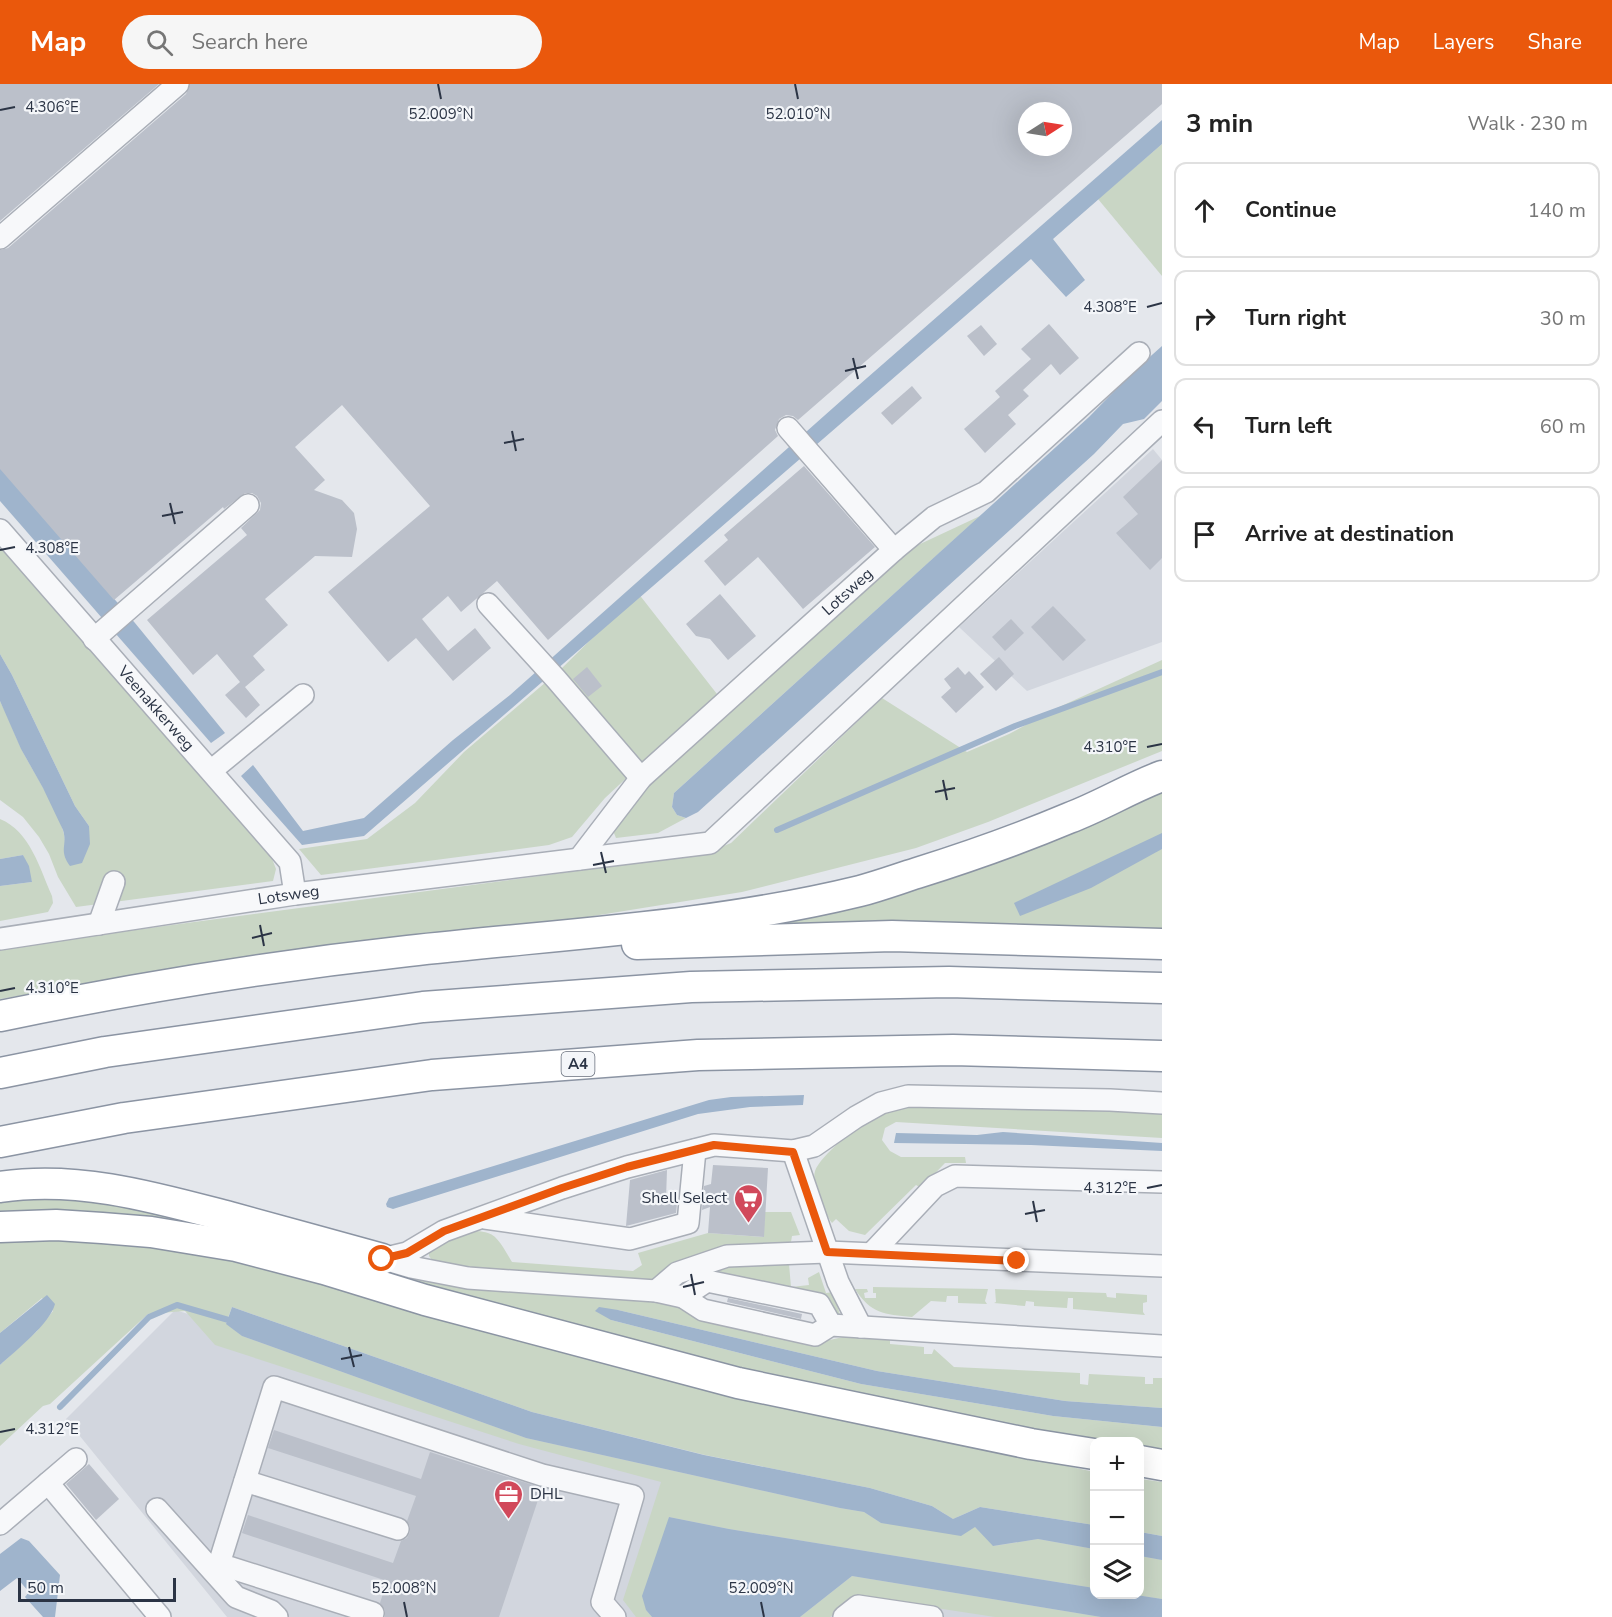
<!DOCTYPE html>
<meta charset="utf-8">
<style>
body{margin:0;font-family:"Nunito Sans",sans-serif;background:#f6f6f6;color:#222}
.controls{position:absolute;right:18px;bottom:18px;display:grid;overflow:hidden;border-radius:12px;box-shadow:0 6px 24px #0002}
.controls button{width:54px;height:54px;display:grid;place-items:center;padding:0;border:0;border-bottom:2px solid #e0e0e0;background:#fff;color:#222;font:30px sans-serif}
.compass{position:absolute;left:1018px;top:18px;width:54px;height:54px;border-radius:50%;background:#fff;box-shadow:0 6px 24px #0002;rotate:78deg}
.scale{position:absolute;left:18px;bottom:15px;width:158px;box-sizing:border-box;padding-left:6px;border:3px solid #2b3445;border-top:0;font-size:16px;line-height:21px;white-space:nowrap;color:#2b3445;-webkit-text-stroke:4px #f4f6f9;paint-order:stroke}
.stop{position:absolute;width:18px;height:18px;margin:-14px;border:4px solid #ea580c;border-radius:50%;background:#fff}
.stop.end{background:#ea580c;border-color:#fff;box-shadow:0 2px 6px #0008}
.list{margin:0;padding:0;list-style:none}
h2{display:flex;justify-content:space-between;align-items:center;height:78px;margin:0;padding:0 24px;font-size:26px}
h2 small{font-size:20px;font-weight:400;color:#767676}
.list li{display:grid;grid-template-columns:39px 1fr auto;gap:18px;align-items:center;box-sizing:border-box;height:96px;margin:0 12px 12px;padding:0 12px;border:2px solid #e0e0e0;border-radius:12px}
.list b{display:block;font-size:22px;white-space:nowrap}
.list em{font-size:20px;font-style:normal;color:#767676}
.icon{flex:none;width:33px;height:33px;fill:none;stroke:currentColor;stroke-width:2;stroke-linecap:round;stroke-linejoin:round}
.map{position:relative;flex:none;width:1162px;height:1533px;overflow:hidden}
header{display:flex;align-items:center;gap:36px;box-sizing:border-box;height:84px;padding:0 30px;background:#ea580c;color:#fff}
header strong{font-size:28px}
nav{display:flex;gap:33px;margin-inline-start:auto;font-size:21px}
.search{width:420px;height:54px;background:#f6f6f6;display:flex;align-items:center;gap:15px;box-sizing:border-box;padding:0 21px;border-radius:33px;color:#767676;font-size:22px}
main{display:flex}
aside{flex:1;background:#fff}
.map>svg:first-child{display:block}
.built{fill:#d2d6de}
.green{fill:#c9d6c5}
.water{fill:#9fb4cc}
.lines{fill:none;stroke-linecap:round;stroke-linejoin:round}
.stream{stroke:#9fb4cc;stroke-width:6}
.building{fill:#bbc0ca;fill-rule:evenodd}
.minor-casing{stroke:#a9aeb7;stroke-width:24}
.highway-casing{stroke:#8b94a3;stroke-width:33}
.minor{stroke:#f7f8fa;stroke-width:21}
.highway{stroke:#fff;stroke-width:30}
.route{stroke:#ea580c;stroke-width:8}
.ticks{fill:none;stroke:#2b3445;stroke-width:2}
.labels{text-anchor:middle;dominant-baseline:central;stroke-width:4.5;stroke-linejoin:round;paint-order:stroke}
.shield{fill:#f4f6f9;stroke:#676e7b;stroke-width:1.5}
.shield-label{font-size:15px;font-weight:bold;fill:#2b3445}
.street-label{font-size:16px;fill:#2b3445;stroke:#f4f6f9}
.poi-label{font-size:16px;fill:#2b3445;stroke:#f4f6f9;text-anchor:end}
.ticks-label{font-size:15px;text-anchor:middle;fill:#2b3445;stroke:#f4f6f9;stroke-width:4.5;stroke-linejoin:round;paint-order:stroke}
</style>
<header>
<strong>Map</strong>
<div class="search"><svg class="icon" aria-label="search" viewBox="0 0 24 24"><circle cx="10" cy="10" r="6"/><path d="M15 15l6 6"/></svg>Search here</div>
<nav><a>Map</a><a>Layers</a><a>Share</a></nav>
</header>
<main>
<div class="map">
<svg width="1162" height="1533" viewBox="0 0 1162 1533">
<rect width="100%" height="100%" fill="#e4e7ec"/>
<g class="built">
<path d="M 1153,365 L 1162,376 L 1162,558 L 1027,607 L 959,543 Z"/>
<path d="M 175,1226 L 693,1383 L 1094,1458 L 1094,1510 L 1140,1510 L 1140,1466 L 1162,1470 L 1162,1533 L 227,1533 L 66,1335 Z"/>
</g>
<g class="green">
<path d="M 1162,60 L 1162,192 L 1098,115 Z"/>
<path d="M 980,432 L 674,709 L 672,723 L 677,731 L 686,734 L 658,749 L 616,754 L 612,744 L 631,718 L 894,478 L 918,461 Z"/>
<path d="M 0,460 L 271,772 L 276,785 L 273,797 L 76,823 L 58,793 L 49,770 L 39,753 L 23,733 L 0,716 L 0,617 C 8,632 14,649 21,664 C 32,687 65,735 65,758 L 89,742 L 75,722 L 12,591 L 0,570 Z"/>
<path d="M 638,509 L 717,610 L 605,714 L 572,753 L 549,761 L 321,791 L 299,765 L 367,755 L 415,719 L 464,668 L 560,586 Z"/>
<path d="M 1162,576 L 1162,667 L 988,738 L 916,764 L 742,808 L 556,838 L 267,869 L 0,915 L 0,864 L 704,770 L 731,759 L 882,614 L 967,668 L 1009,650 L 1057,624 Z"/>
<path d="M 1162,701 L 1162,852 L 754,846 L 812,823 Z"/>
<path d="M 0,735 C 30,747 40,785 52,812 L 53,819 L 48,828 L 0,837 L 0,802 L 32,798 L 23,771 L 0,775 Z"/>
<path d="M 913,1020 L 1162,1028 L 1162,1054 L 896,1038 L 885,1044 L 882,1056 L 890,1067 L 901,1073 L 965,1073 L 966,1079 L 945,1079 L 921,1104 L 916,1101 L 865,1151 L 849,1147 L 836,1135 L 832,1139 C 824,1127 811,1101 815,1087 C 820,1072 859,1040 873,1033 C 886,1027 899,1023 913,1020 Z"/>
<path d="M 70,1109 L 384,1185 L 664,1215 L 821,1258 L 843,1253 L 890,1255 L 890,1260 L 924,1263 L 924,1270 L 932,1270 L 934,1265 L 954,1283 L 1080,1289 L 1080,1300 L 1088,1301 L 1089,1290 L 1145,1293 L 1145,1300 L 1153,1300 L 1153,1294 L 1162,1294 L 1162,1324 L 1065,1317 L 877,1287 L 618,1226 L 611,1236 L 861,1300 L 1053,1332 L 1162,1343 L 1162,1372 L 1140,1369 L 1140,1358 L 1094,1358 L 857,1315 L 381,1196 L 0,1135 L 0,1116 Z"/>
<path d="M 765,1128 L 791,1128 L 800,1151 L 792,1152 L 791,1158 L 735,1163 L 653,1195 L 634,1198 L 435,1180 L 429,1172 L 429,1167 C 445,1157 468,1142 488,1149 C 499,1152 506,1169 512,1178 L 633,1187 L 642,1181 L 638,1169 L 708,1149 L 763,1153 Z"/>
<path d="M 0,1150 L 195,1162 L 813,1324 L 1094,1388 L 1094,1441 L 980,1423 L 953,1435 L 932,1422 L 870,1404 L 705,1371 L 532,1328 L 232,1223 L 226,1239 L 242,1252 L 526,1354 L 840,1424 L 864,1428 L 881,1439 L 975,1443 L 994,1462 L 1038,1455 L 1094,1465 L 1094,1504 L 729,1445 L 669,1433 L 646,1526 L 652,1533 L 636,1533 L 623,1516 L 661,1398 L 519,1360 L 215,1261 L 185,1227 L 148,1230 L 50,1320 L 43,1322 L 0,1362 L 0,1281 L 37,1247 L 53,1227 L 42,1214 L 0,1249 Z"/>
<path d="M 789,1180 L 791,1203 L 809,1201 L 808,1194 L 819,1188 L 826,1209 L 833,1208 L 841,1234 L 830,1221 L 672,1204 L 713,1183 Z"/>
<path d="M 873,1203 L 988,1205 L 985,1217 L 987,1220 L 958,1219 L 958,1212 L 947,1212 L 946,1218 L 931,1217 L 912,1233 C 884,1230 871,1230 855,1205 L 867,1205 L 868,1208 L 864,1209 L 865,1214 L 876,1214 L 876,1209 L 873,1209 Z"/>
<path d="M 995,1205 L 1106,1209 L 1107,1213 L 1116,1214 L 1116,1209 L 1147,1211 L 1147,1218 L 1143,1219 L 1143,1228 L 1145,1231 L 1073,1225 L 1073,1214 L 1068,1214 L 1067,1224 L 1034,1222 L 1034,1218 L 1026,1217 L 1025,1222 L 994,1219 L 996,1218 Z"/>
<path d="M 1140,1395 L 1162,1398 L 1162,1452 L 1140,1448 Z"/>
<path d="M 1140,1472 L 1162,1476 L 1162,1515 L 1136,1511 L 1140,1510 Z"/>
<path d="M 852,1492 L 1101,1533 L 995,1533 L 864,1513 L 847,1520 L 830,1533 L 800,1533 Z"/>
</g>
<g class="water">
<path d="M 1162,36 L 1162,60 L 1053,155 L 1085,196 L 1066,213 L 1031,175 L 364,752 L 302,761 L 241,692 L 253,681 L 303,747 L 364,734 L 453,656 L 510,611 L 851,308 Z"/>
<path d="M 1162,262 L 1162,317 L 1144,335 L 1123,340 L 1094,370 L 698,728 L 686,734 L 677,731 L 672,723 L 674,709 L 1089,333 L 1134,287 Z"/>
<path d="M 0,382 L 135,539 L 225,649 L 211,659 L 0,417 Z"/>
<path d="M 0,570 L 12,591 L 75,722 L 89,742 L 90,760 L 82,779 L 70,782 C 58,765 68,762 63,746 L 43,704 L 21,665 L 0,617 Z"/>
<path d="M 1162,749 L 1162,765 L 1091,804 L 1020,832 L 1014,819 Z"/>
<path d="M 23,771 L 29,782 L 32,798 L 0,802 L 0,775 Z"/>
<path d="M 804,1011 L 803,1021 L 750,1023 L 698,1030 L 393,1125 L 387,1123 L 386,1120 L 389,1114 L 709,1016 L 731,1013 Z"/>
<path d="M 1003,1048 L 1162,1059 L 1162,1067 L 1031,1061 L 894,1059 L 896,1049 L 977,1051 Z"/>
<path d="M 47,1211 L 55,1220 C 50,1240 15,1267 0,1281 L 0,1249 Z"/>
<path d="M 232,1223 L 532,1328 L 704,1371 L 870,1404 L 932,1422 L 953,1435 L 980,1423 L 1094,1441 L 1094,1465 L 1038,1455 L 993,1462 L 975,1443 L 961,1452 L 881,1439 L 864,1428 L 840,1424 L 526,1354 L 242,1252 L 226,1240 Z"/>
<path d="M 599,1223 L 618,1226 L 877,1287 L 1065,1317 L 1162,1324 L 1162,1343 L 1053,1332 L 861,1300 L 611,1236 L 595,1227 Z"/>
<path d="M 669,1433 L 729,1445 L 1094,1504 L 1094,1510 L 1136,1511 L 1162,1515 L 1162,1533 L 1101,1533 L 852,1492 L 800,1533 L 652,1533 L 646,1526 L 642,1512 Z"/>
<path d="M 1140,1448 L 1162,1452 L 1162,1476 L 1140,1472 Z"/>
<path d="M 21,1454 L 29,1457 L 60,1491 L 55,1533 L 43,1533 L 25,1513 L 29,1508 L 17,1494 L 0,1507 L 0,1470 Z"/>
</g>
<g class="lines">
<g class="stream">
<path d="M 777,746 L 1015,642 L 1162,588"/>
<path d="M 60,1323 L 149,1233 L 177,1221 L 232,1237"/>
</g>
</g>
<g class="building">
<path d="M 0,0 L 159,0 L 0,137 Z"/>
<path d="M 190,0 L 1162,0 L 1162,20 L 798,336 L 793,332 L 786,331 L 779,335 L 775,346 L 778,352 L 548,556 L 497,497 L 461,528 L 448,512 L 422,535 L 448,567 L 475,544 L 491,564 L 453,597 L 416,554 L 388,578 L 328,508 L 430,422 L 342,321 L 295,363 L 325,396 L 314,406 L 342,416 L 354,429 L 357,445 L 352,473 L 315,472 L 265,515 L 288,541 L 253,572 L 265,586 L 245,603 L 260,621 L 246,634 L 225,611 L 240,598 L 217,570 L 193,591 L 147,536 L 247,451 L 241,444 L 260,426 L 261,419 L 257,412 L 252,409 L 245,409 L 224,425 L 223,423 L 114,516 L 0,385 L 0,166 L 8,164 L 186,10 ZM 1027,27 L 1063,27 L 1063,63 L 1027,63 Z"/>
<path d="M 1049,240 L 1079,274 L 1060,291 L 1051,280 L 1023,306 L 1029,312 L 1008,331 L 1016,340 L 985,369 L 964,345 L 1000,313 L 995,307 L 1031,275 L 1021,265 Z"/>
<path d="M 981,241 L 997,260 L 984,272 L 967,252 Z"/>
<path d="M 912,302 L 922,314 L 892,341 L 881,329 Z"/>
<path d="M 1162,376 L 1162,474 L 1150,486 L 1116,449 L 1138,430 L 1123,413 Z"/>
<path d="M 804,382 L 875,463 L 803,525 L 758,473 L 725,502 L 704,477 L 728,456 L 724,451 Z"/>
<path d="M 720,510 L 756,552 L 728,576 L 710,555 L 696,552 L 686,540 Z"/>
<path d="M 1053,522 L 1086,556 L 1063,577 L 1031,543 Z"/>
<path d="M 1011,535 L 1024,549 L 1005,567 L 992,553 Z"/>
<path d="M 999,573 L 1014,590 L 996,607 L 980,590 Z"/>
<path d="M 587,583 L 602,602 L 588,613 L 573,595 Z"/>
<path d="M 958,583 L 965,591 L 969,587 L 984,603 L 956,629 L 941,613 L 951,604 L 944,595 Z"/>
<path d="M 713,1081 L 768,1084 L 764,1153 L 708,1149 L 710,1123 L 702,1126 L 704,1102 L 711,1100 Z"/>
<path d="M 667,1086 L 666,1115 L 678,1111 L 676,1129 L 626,1142 L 630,1096 Z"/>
<path d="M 728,1214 L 802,1230 L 801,1235 L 727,1218 Z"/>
<path d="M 274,1346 L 421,1395 L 430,1368 L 542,1404 L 499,1533 L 385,1533 L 385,1526 L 380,1519 L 387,1497 L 242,1449 L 248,1431 L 393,1479 L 401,1457 L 407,1454 L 410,1448 L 410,1442 L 407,1437 L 416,1412 L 268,1364 Z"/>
<path d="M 89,1380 L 119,1415 L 96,1436 L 66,1400 Z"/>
</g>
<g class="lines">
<defs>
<g id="minor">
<path d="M 0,154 L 178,0"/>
<path d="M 788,344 L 894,466"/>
<path id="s1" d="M 0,446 L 290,778 L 295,810"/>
<path d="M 488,520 L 556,595 L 641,694"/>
<path d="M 94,555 L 248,421"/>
<path d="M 212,686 L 303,611"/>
<path id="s2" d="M 579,775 L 641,694 L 894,466 L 934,433 L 986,408 L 1139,269"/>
<path d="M 99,840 L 114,798"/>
<path id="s3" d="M 0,855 L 295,810 L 710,759 L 1162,337"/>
<path d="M 793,1067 L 838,1198 L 861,1243"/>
<path d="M 485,1134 L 630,1155 L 688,1139 L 695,1066"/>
<path d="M 872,1169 L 935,1102 L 955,1092 L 1162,1098"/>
<path d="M 382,1175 L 407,1169 L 444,1147 L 455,1143 L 562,1104 L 627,1083 L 714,1061 L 793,1067 L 814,1062 L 856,1033 L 881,1019 L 908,1012 L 1110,1016 L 1162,1019"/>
<path d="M 384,1175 L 411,1183 L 468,1194 L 656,1207 L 683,1213 L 703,1226 L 815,1251 L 831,1241 L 1162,1262"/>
<path d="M 656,1207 L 677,1189 L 727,1172 L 827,1168 L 1162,1182"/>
<path d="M 683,1213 L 707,1197 L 819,1220 L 831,1241"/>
<path d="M 245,1397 L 398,1445"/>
<path d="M 48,1399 L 160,1533"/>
<path d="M 157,1425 L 236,1513 L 271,1527 L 277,1533"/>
<path d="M 0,1440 L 76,1375"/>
<path d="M 373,1529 L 219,1480 L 274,1303 L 542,1391 L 633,1412 L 602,1518 L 615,1533"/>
<path d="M 844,1533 L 858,1522 L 932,1533"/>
</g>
<g id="highway">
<path d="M 637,860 L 892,852 L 1162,860"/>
<path d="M 0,932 C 135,904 272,882 408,867 C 559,850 713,843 860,807 C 879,802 898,795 917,789 C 968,773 1019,755 1069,734 C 1101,722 1130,704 1162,692"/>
<path d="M 0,989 L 105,968 L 423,923 L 691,903 L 949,898 L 1162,904"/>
<path d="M 0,1058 L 124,1034 L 432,991 L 698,971 L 953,966 L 1162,972"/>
<path d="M 0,1103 C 79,1091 157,1114 233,1134 C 283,1148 332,1161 382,1175"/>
<path d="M 0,1143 L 56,1141 L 102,1144 L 151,1148 L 236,1162 L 324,1185 L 425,1216 L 738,1299 L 1031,1360 L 1094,1370"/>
<path d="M 1140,1377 L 1162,1381"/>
</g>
</defs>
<use href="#minor" class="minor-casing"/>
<use href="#highway" class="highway-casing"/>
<use href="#minor" class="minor"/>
<use href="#highway" class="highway"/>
</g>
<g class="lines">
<path class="route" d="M 382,1175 L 407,1169 L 444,1147 L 455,1143 L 562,1104 L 627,1083 L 714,1061 L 793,1068 L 827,1168 L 1017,1177"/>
</g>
<path class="ticks" d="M 438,0 L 441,15M 795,0 L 798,15M 0,26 L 15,23M 1147,223 L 1162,219M 853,274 L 858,295M 845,287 L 866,282M 512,347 L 516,367M 504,359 L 524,355M 170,419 L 175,440M 162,432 L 183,428M 0,466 L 15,463M 1147,663 L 1162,660M 943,696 L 947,716M 935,708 L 955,704M 601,768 L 606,789M 593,781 L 614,777M 260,841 L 264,862M 252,854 L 272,849M 0,907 L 15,904M 1147,1104 L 1162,1101M 1033,1117 L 1037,1138M 1025,1130 L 1045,1126M 691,1190 L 695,1211M 683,1203 L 704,1198M 349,1263 L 354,1283M 341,1275 L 362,1271M 0,1348 L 15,1345M 404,1518 L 407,1533M 761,1518 L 764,1533"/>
<defs>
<symbol id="supermarket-pin" viewBox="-11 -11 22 30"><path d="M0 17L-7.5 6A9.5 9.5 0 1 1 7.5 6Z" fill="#d1495b" stroke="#f4f6f9"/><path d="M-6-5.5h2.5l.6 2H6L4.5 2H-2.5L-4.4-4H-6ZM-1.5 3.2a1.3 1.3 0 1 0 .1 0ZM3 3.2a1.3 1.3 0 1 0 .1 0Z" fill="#fff"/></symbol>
<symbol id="office-pin" viewBox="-11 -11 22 30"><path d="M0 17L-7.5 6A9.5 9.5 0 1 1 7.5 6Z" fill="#d1495b" stroke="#f4f6f9"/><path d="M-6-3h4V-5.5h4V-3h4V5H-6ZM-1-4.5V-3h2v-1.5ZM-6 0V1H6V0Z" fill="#fff"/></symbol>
</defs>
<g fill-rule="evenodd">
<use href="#supermarket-pin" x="732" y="1098" width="33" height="45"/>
<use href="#office-pin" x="492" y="1394" width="33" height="45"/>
</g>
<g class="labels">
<rect class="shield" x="561.5" y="968" width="33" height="24" rx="4.5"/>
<g class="shield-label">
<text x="578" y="980">A4</text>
</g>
<g class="street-label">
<text stroke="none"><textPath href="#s2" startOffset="380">Lotsweg</textPath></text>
<text stroke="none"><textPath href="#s1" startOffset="237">Veenakkerweg</textPath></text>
<text stroke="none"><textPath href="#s3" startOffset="292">Lotsweg</textPath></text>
</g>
<g class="poi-label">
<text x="727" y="1114">Shell Select</text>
<text x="530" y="1410" text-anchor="start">DHL</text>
</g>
</g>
<g class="ticks-label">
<text x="52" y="28">4.306°E</text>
<text x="441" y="35">52.009°N</text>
<text x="798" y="35">52.010°N</text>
<text x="1110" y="228">4.308°E</text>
<text x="52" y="469">4.308°E</text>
<text x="1110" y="668">4.310°E</text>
<text x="52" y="909">4.310°E</text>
<text x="1110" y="1109">4.312°E</text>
<text x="52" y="1350">4.312°E</text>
<text x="404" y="1509">52.008°N</text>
<text x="761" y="1509">52.009°N</text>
</g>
</svg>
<div class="controls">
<button>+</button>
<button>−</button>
<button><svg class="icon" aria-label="layers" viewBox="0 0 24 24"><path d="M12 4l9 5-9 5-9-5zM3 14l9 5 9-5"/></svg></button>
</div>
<svg class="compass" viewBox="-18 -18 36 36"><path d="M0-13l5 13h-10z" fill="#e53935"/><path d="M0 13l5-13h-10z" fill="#767676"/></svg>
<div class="scale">50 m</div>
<div class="stop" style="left:382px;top:1175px"></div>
<div class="stop end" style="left:1017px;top:1177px"></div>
</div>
<aside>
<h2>3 min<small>Walk · 230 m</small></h2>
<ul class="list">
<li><svg class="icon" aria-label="ahead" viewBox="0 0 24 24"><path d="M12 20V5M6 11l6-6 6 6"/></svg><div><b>Continue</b></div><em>140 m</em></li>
<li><svg class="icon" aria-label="right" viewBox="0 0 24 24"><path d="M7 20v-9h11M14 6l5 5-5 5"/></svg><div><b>Turn right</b></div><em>30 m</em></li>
<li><svg class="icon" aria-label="left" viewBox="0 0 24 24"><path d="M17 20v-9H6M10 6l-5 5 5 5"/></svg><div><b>Turn left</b></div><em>60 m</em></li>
<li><svg class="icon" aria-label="arrive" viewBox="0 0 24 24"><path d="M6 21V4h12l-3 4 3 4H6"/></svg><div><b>Arrive at destination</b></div></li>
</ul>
</aside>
</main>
